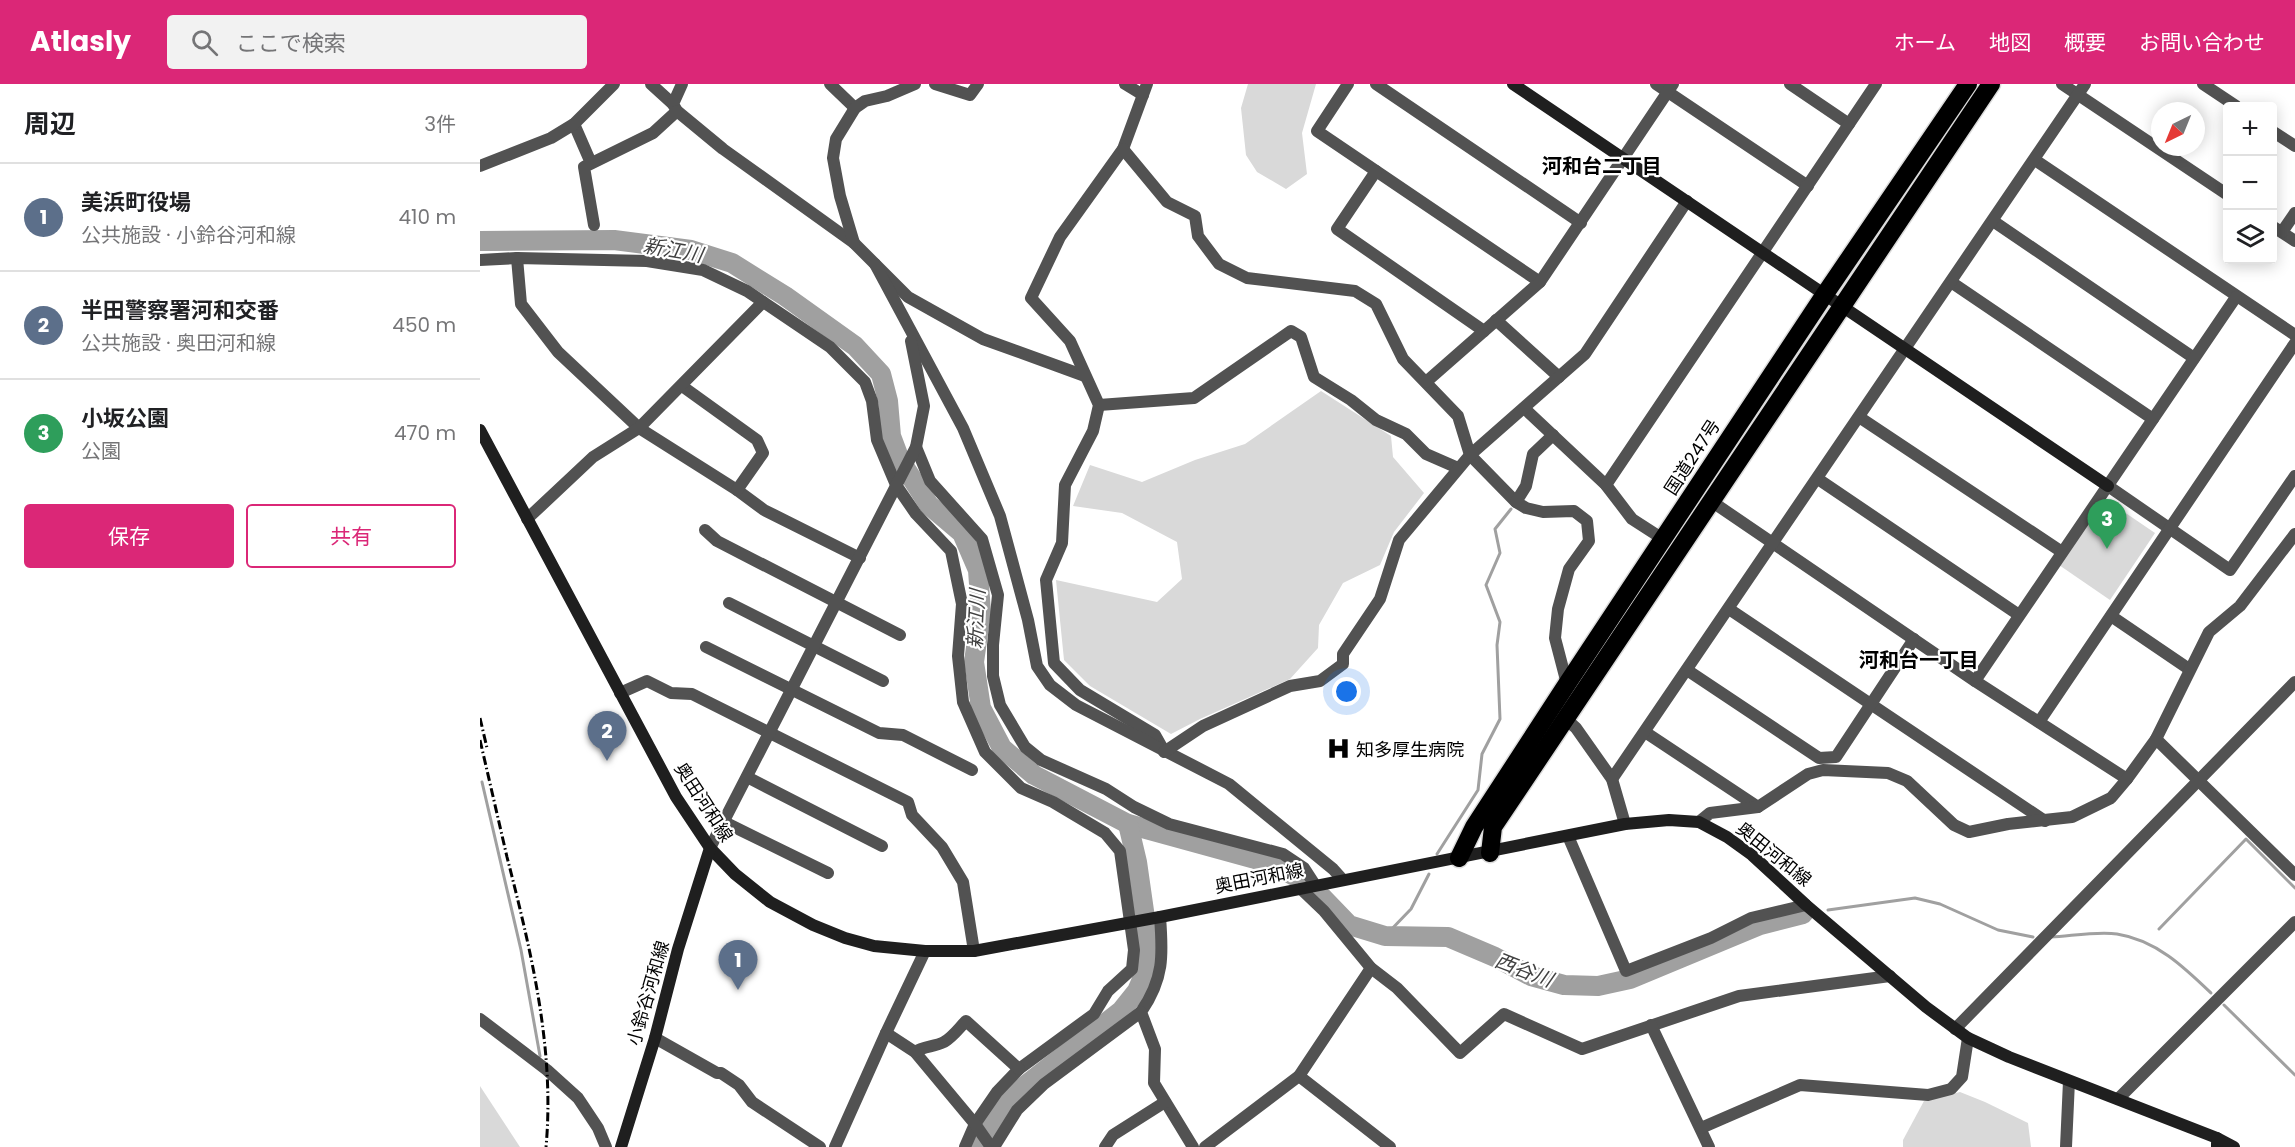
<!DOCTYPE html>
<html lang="ja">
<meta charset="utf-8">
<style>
body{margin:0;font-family:Poppins,"Noto Sans JP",sans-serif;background:#f2f2f2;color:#202124}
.controls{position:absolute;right:18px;top:18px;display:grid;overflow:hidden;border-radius:6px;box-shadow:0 3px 15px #0003}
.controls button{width:54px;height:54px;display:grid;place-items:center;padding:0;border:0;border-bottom:2px solid #e0e0e0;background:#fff;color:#202124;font:30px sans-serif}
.compass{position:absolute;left:1671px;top:18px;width:54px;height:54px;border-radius:50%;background:#fff;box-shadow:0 3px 15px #0003;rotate:223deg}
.you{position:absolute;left:867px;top:608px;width:21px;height:21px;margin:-15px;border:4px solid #fff;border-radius:50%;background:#1a73e8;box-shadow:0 0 0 9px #1a73e833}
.badge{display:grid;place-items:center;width:39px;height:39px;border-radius:50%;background:#db2777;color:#fff;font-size:20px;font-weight:700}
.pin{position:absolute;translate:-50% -50px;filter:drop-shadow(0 2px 3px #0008)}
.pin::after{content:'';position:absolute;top:32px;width:21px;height:18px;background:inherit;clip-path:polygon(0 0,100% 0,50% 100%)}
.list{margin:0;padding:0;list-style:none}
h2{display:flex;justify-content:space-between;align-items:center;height:78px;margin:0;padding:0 24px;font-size:26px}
h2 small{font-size:20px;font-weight:400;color:#757577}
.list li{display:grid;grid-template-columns:39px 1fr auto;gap:18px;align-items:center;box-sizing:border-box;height:108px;padding:0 24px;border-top:2px solid #e0e0e0}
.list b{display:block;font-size:22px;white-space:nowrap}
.list p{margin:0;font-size:20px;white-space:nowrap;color:#757577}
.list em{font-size:20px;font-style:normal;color:#757577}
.actions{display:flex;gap:12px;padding:18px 24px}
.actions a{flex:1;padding:14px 0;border:2px solid #db2777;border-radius:6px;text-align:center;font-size:21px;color:#db2777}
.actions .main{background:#db2777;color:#fff}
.icon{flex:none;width:33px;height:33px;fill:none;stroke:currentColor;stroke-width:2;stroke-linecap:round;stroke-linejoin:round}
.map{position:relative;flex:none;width:1815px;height:1063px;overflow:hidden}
header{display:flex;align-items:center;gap:36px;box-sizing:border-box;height:84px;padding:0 30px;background:#db2777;color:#fff}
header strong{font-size:28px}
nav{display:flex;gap:33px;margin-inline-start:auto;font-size:21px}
.search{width:420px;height:54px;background:#f2f2f2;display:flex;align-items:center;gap:15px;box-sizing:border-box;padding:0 21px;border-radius:6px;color:#757577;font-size:22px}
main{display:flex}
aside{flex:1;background:#fff}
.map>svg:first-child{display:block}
.green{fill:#d9d9d9}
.water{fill:#a0a0a0}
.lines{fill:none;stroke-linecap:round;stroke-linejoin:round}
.stream{stroke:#a0a0a0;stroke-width:3}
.river{stroke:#a0a0a0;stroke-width:20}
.highway-casing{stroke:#dbdbdb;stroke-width:21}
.street{stroke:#525252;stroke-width:12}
.secondary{stroke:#1f1f1f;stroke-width:12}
.highway{stroke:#000;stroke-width:18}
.rail{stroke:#000;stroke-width:3;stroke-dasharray:9 3 1.5 3;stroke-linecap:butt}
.labels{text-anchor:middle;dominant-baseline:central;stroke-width:4.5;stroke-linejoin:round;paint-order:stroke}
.street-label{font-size:18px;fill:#000;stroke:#fff}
.poi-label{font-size:18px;fill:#000;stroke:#fff;text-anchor:start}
.neighbourhood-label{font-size:20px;font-weight:bold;fill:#000;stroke:#fff}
.water-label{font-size:20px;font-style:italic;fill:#414141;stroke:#fff}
</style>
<header>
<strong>Atlasly</strong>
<div class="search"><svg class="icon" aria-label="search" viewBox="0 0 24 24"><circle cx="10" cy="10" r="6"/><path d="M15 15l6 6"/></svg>ここで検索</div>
<nav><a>ホーム</a><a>地図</a><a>概要</a><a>お問い合わせ</a></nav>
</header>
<main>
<aside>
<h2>周辺<small>3件</small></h2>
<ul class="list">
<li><span class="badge" style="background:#5c6f8a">1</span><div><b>美浜町役場</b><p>公共施設 · 小鈴谷河和線</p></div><em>410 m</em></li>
<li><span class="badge" style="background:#5c6f8a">2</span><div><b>半田警察署河和交番</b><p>公共施設 · 奥田河和線</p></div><em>450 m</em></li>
<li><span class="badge" style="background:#2e9e5b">3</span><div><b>小坂公園</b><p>公園</p></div><em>470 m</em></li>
</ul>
<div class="actions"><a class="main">保存</a><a>共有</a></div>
</aside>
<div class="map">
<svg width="1815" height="1063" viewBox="0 0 1815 1063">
<rect width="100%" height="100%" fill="#fff"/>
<g class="green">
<path d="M 768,0 L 836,0 L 822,49 L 827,90 L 806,105 L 777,88 L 766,71 L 761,24 Z"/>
<path d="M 841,307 L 911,352 L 913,373 L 944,409 L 914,448 L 900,481 L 863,499 L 839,541 L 838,564 L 810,595 L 720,635 L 691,650 L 610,602 L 584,576 L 576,496 L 677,518 L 702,495 L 697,458 L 642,429 L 593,422 L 610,381 L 662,398 L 715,376 L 765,360 Z"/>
<path d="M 1625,415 L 1675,449 L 1630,516 L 1579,481 Z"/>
<path d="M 0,1002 L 40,1063 L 0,1063 Z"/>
<path d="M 1480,1008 L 1505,1018 L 1548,1039 L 1551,1063 L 1423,1063 L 1423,1056 L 1444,1017 Z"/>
</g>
<path class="water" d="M 0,148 L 38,148 L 37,166 L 0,167 Z"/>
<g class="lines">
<g class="stream">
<path d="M 2,698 L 41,866 L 60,972"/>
<path d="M 957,770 L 998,706 L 1002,670 L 1020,635 L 1017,561 L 1020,538 L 1006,501 L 1020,469 L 1015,445 L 1031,425"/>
<path d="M 1348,826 L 1435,814 L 1460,820 L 1518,846 L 1553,853"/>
<path d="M 1679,845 L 1766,755 L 1815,804"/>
<path d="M 905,852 L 931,825 L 949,790"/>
<path d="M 1571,853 C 1591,852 1618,847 1637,850 C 1676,856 1704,883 1731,909"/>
<path d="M 1744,921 L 1815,991"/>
</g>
<g class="river">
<path d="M 0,157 L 134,156 L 211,166 L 252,179 L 305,212 L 375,262 L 401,290 L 408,317 L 411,352 L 420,376 L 449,421 L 482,449 L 498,486 L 501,528 L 494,578 L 501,624 L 522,664 L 554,691 L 648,740 L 790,779 L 818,794"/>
<path d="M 842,813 L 869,841 L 905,852 L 968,853 L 1015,873 L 1051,892 L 1084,901 L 1118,902 L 1150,895 L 1280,841 L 1323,830"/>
<path d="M 495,1063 L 529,1014 L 641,927 L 657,907 L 667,884 L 667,848 L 657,778 L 648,740"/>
</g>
<defs>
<g id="highway">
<path d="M 1010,769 L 1013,743 L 1511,0"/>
<path d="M 979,774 L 994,743 L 1087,600 L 1345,210 L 1488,0"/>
</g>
</defs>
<use href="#highway" class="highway-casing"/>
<g class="street">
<path d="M 171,0 L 193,20"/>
<path d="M 202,0 L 193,20 L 197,27 L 243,65 L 374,159 L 428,213 L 503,255 L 605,292"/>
<path d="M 350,0 L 375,24"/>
<path d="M 455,0 L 490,11 L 498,0"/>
<path d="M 645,0 L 663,11"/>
<path d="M 667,0 L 643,65 L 580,153 L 551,214 L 590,257 L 619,321 L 613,347 L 585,401 L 582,459 L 566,496 L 574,579 L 600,606 L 675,651 L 684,667"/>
<path d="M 868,0 L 837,47 L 1060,198"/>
<path d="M 896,0 L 1101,139"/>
<path d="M 1176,0 L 1328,102"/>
<path d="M 1310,0 L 1369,40"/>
<path d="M 1582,0 L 1748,111"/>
<path d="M 1723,0 L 1756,22"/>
<path d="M 94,40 L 111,79"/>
<path d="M 1792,47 L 1815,62"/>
<path d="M 643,65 L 687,118 L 715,132 L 718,152 L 739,180 L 767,194 L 875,207 L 896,220 L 923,275 L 978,332 L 990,371 L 1036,418 L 1046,424 L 1063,428 L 1094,427 L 1107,437 L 1109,457 L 1089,485 L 1078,525 L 1075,554 L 1087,600"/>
<path d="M 1555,76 L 1815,251"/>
<path d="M 0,82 L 71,54 L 94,40 L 134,0"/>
<path d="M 896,87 L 857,145 L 1004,247"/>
<path d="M 1513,137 L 1714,274"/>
<path d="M 114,141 L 104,83 L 173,49 L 197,27"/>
<path d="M 1792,142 L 1815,157"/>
<path d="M 1802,148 L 1815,129"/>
<path d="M 374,159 L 360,112 L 353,74 L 356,55 L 375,24 L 385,17 L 407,12 L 435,0"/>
<path d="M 37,174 L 41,220 L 78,268 L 159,344 L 257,406 L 284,426 L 380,474"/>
<path d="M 0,176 L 37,174 L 167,177 L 223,186 L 267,207 L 350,263 L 385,298 L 392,317 L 397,356 L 416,401 L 436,430 L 471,467 L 482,520 L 478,572 L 483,618 L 505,668 L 541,704 L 573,718 L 625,749 L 640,767 L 654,866 L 652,885 L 628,907 L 614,930 L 539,985 L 517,1008 L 495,1040 L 485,1063"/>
<path d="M 395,180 L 483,344 L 520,432 L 548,536 L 557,582 L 570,601 L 596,621 L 749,700 L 853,785 L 862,795"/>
<path d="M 1471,198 L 1673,335"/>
<path d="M 1016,236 L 1079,293"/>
<path d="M 946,298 L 1060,198 L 1193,0"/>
<path d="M 202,302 L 277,356 L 283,369 L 257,406"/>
<path d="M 619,321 L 714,314 L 811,247 L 821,253 L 834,293 L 871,316 L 896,336 L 926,350 L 946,370 L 978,384"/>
<path d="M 1044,324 L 1126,401 L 1152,435 L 1183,455"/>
<path d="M 1379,333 L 1582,468"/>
<path d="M 436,363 L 450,397 L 502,455 L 518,511 L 513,561 L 513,592 L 520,621 L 545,663 L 561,676 L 626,705 L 654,723 L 689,740 L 803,770 L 824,784 L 835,801"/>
<path d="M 1338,395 L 1539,531"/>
<path d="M 1126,401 L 1396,0"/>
<path d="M 1628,402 L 1750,486 L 1815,392"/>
<path d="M 1231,417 L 1495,597 L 1647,695"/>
<path d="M 1036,418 L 1046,402 L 1053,370 L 1073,351"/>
<path d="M 47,435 L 113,373 L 159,344 L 283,218"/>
<path d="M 225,446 L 237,457 L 420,551"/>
<path d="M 249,519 L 403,597"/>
<path d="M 1249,525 L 1565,737"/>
<path d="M 1631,532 L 1709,585"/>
<path d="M 226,563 L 399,649 L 423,651 L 492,686"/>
<path d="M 1207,586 L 1339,674 L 1356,673 L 1434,555"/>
<path d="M 1495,597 L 1756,213"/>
<path d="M 140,609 L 167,597 L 191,609 L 212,610 L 428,718 L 432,731 L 462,763 L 483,798 L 494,867"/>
<path d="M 1086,635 L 1096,644 L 1132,695 L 1145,740"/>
<path d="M 1559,638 L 1815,259"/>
<path d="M 1165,648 L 1278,723"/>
<path d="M 1676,655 L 1815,791"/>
<path d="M 684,668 L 723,642 L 810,602 L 840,597 L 863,580 L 863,570 L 900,515 L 919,456 L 990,371 L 1105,270 L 1207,117"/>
<path d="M 267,693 L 402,762"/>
<path d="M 1132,695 L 1605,0"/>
<path d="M 244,738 L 348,789"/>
<path d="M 1219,738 L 1230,729 L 1278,723 L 1328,690 L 1343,686 L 1408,689 L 1427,697 L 1474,741 L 1489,748 L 1528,740 L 1592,733 L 1631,714 L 1647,695 L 1676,655 L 1729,548 L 1760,522 L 1815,450"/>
<path d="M 1088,752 L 1146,887 L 1231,854 L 1271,834 L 1326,821"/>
<path d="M 230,764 L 436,363 L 444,322 L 431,257"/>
<path d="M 821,805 L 844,827 L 891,884 L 917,904 L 980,969 L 1024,930 L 1102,965 L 1259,912 L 1410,892"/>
<path d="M 680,833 C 683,871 684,895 661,928 L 675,965 L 674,999 L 713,1063"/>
<path d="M 0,935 L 67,986 L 98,1014 L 118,1044 L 126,1063"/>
<path d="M 1171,941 L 1229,1063"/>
<path d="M 1475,945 L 1815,598"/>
<path d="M 406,949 L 435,968 L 495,1040 L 511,1063"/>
<path d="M 175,954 L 237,989 L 241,989 L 259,1001 L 272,1018 L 340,1063"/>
<path d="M 435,968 C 443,962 454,963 464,958 C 473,953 479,944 486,937 L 539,985"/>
<path d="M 819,992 L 910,1063"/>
<path d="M 1638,1015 L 1815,838"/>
<path d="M 1221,1044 L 1320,1001 L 1448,1011 L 1471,1005 L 1482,993 L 1488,954"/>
<path d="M 355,1063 L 406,949 L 445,867"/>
<path d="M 514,1063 L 537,1026 L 564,1000 L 661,928"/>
<path d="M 625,1063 L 633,1051 L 685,1018"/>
<path d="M 725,1063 L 819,992 L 891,884"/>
<path d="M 1586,1063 L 1589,997"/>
</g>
<g class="secondary">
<path d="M 1033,0 L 1628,402"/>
<path d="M 0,346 L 196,713 L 230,764 L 255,790 L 290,818 L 333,841 L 365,854 L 394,862 L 445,867 L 494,867 L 680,833 L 1145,740 L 1189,736 L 1219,738 L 1247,753 L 1272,771 L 1326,821 L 1446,923 L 1488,954 L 1529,973 L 1737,1054 L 1737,1063"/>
<path d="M 1737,1054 L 1754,1063"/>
<path d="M 141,1063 L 175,954 L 198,865 L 230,764"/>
</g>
<use href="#highway" class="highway"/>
<g class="rail">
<path d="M 0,634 L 7,664"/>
<path d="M 0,656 C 9,695 18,734 27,773 C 51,867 75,965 66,1063"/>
</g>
</g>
<defs>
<symbol id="hospital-bare" viewBox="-9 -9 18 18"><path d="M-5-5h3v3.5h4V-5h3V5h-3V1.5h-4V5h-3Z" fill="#000" stroke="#fff" stroke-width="2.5" paint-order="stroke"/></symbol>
</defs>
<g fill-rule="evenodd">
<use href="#hospital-bare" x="842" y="648" width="33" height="33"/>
</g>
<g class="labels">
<g class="street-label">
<text transform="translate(1212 373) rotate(-57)">国道247号</text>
<text transform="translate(224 718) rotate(57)">奥田河和線</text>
<text transform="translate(1294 770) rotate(39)">奥田河和線</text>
<text transform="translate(779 794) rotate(-11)">奥田河和線</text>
<text transform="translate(168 909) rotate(-74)">小鈴谷河和線</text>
</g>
<g class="poi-label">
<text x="876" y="665">知多厚生病院</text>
</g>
<g class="neighbourhood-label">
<text x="1122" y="82">河和台二丁目</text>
<text x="1439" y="576">河和台一丁目</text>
</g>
<g class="water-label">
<text transform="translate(193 166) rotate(10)">新江川</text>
<text transform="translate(496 535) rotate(-87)">新江川</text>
<text transform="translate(1044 886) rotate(21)">西谷川</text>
</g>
</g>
</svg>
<div class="controls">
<button>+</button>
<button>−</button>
<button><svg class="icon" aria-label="layers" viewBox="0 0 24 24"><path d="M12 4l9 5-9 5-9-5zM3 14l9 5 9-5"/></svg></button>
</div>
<svg class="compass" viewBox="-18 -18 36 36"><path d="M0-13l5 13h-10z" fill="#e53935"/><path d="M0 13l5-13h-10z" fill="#757577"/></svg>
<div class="you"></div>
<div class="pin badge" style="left:258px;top:906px;background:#5c6f8a">1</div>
<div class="pin badge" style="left:127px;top:677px;background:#5c6f8a">2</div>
<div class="pin badge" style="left:1627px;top:465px;background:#2e9e5b">3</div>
</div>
</main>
